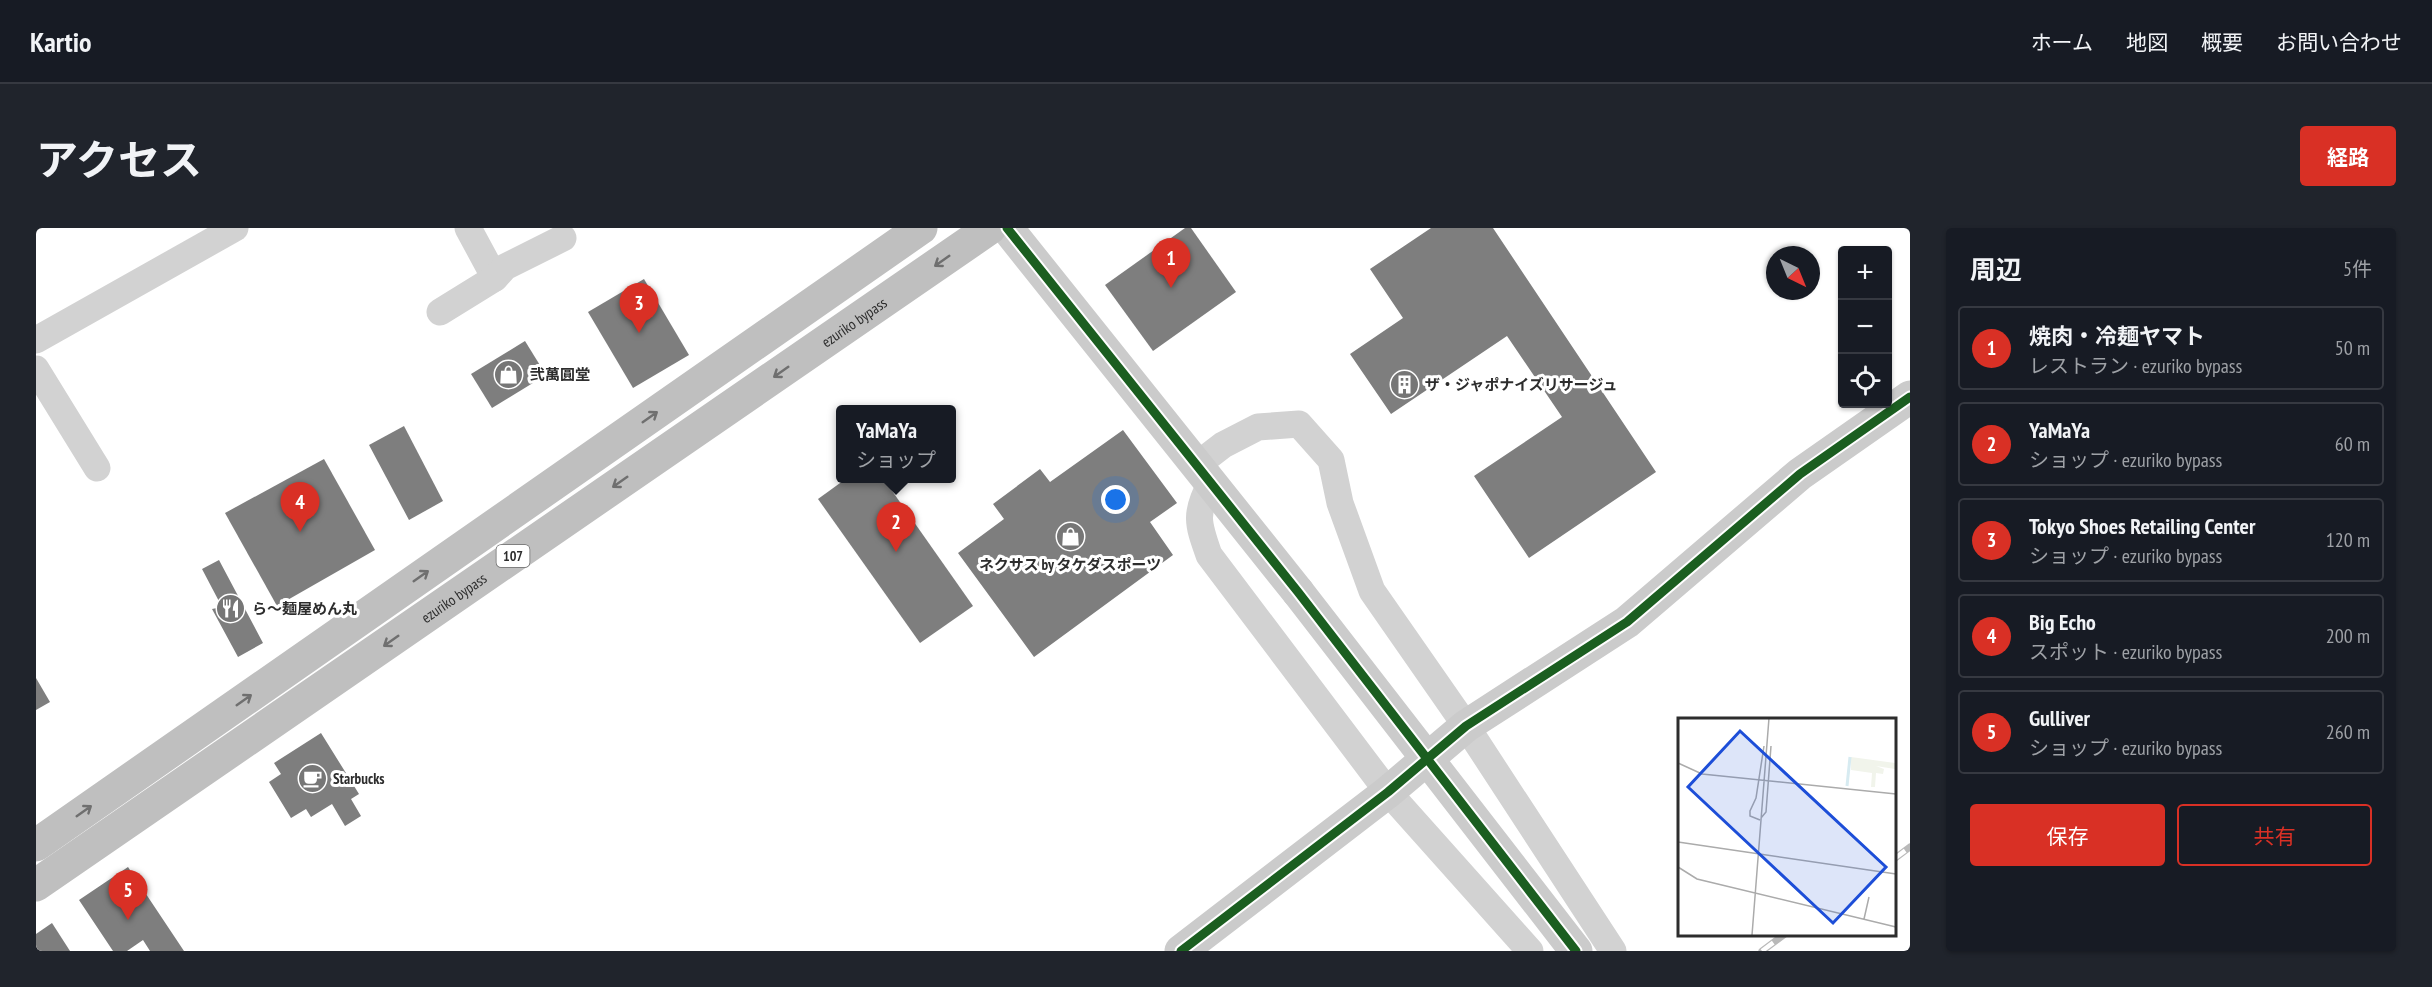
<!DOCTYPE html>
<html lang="ja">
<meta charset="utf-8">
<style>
body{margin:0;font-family:"PT Sans Narrow","Noto Sans JP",sans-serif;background:#20242c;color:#f1f3f6}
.controls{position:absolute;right:18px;top:18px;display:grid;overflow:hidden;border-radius:6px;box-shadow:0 2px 4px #0004}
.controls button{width:54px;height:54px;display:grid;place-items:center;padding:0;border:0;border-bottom:2px solid #363941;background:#171b24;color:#f1f3f6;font:30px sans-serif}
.compass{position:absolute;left:1730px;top:18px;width:54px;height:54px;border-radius:50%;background:#171b24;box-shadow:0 2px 4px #0004;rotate:137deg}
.you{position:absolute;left:1080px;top:272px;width:21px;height:21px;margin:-15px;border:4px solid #fff;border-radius:50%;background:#1a73e8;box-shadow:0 0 0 9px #1a73e833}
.badge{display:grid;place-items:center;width:39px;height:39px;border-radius:50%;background:#d93025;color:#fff;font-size:20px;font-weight:700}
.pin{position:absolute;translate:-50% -50px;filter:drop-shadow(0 2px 3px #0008)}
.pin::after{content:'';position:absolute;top:32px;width:21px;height:18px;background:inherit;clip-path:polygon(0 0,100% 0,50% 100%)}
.popup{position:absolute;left:800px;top:177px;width:120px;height:78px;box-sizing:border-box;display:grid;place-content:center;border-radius:6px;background:#171b24;filter:drop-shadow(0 2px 4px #0005);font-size:20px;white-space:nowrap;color:#9ea1a6}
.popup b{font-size:22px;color:#f1f3f6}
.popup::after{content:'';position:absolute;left:50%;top:100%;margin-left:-12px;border:12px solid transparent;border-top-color:#171b24}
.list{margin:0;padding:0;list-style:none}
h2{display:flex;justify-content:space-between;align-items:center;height:78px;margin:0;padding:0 24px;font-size:26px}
h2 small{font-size:20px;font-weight:400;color:#9ea1a6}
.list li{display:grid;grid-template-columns:39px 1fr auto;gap:18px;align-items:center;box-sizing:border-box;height:84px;margin:0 12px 12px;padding:0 12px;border:2px solid #363941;border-radius:6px}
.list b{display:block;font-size:22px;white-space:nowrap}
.list p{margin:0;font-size:20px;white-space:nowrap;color:#9ea1a6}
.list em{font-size:20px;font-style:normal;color:#9ea1a6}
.actions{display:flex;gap:12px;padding:18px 24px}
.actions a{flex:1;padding:14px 0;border:2px solid #d93025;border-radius:6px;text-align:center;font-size:21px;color:#d93025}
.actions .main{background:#d93025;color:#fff}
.icon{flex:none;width:33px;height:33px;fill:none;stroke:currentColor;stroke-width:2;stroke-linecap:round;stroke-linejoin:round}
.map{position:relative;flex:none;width:1874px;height:723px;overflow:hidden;border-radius:6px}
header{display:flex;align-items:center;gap:36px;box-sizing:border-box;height:84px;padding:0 30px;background:#171b24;border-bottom:2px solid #363941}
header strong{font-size:28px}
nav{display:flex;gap:33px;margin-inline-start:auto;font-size:21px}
.intro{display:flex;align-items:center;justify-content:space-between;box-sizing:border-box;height:144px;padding:0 36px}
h1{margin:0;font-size:42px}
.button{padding:15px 27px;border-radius:6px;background:#d93025;color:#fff;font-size:21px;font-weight:700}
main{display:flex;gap:36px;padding:0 36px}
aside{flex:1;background:#171b24;border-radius:6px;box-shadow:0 2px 4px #0004}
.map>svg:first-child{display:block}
.building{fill:#7e7e7e}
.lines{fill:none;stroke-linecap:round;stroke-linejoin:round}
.street{stroke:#d2d2d2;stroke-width:27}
.secondary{stroke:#cbcbcb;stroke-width:33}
.highway{stroke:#bfbfbf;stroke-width:33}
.rail-casing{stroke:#b9b9b9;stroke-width:7}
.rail{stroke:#fff;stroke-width:4.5;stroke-dasharray:14;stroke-linecap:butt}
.secondary-bridge{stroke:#cbcbcb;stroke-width:33}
.cycleway-casing{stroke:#fff;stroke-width:13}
.cycleway{stroke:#1b5e20;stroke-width:9}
.oneway{stroke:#6f6f6f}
.labels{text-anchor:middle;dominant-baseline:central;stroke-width:6;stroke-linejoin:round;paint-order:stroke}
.shield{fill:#fff;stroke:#6c6c6c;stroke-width:1.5}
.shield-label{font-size:14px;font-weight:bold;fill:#2d2d2d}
.street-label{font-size:15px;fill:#2d2d2d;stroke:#fff}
.poi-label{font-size:15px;font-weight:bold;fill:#2d2d2d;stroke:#fff;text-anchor:start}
.inset-river{fill:none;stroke:#d7ebf1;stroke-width:3}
.inset-road{fill:none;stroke:#ababab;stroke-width:1.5}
.view{fill:#1d4ed8;fill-opacity:0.15;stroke:#1d4ed8;stroke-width:3}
.inset-edge{fill:none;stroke:#2d2d2d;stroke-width:3}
</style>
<header>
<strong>Kartio</strong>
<nav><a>ホーム</a><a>地図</a><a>概要</a><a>お問い合わせ</a></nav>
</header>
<div class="intro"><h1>アクセス</h1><a class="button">経路</a></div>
<main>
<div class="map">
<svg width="1874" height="723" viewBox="0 0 1874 723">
<rect width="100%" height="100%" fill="#fff"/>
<g class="building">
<path d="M 1149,0 L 1155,0 L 1200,64 L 1117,123 L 1069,57 Z"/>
<path d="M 1395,0 L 1457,0 L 1620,244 L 1493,330 L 1438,248 L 1526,189 L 1471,108 L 1355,186 L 1314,126 L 1367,90 L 1334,41 Z"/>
<path d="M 608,51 L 653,127 L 597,160 L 552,84 Z"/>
<path d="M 489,113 L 510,147 L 456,180 L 435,146 Z"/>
<path d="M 368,198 L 407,273 L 373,292 L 333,217 Z"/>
<path d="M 1087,202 L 1141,275 L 1114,294 L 1137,327 L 998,429 L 922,325 L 968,291 L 957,276 L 1004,241 L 1014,254 Z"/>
<path d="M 288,231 L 339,322 L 241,378 L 189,285 Z"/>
<path d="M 811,250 L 847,250 L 937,378 L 884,415 L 782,271 Z"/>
<path d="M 183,332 L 227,415 L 202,429 L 176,381 L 186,379 L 166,341 Z"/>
<path d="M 0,450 L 14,474 L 0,482 Z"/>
<path d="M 285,505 L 323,566 L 315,571 L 325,588 L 309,598 L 296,576 L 275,589 L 270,581 L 255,590 L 233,554 L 245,546 L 238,535 Z"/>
<path d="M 92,639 L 148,723 L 114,723 L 107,712 L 91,723 L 77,723 L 43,672 Z"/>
<path d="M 16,695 L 34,723 L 0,723 L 0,706 Z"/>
</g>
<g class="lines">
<g class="street">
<path d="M 432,0 L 459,50"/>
<path d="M 404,84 L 459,50 L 469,39 L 527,10"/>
<path d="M 0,112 L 199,0"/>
<path d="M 0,141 L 61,240"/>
<path d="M 1161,237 L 1187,217 L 1222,199 L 1263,196 L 1295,232 L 1304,275 L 1336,363 L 1430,498 L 1577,723"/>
<path d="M 1175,255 C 1158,286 1162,296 1173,327 L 1352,564 L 1494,723"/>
</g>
<g class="secondary">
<path d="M 971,0 L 1262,364"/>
<path d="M 1145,723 L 1352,564 L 1430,498 L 1591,394 L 1764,246 L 1874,169"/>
</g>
<g class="highway">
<path d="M 0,617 L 885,0"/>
<path id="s1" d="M 0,657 L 954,0"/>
</g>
<defs>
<g id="rail">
<path d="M 1858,631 L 1874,619"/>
<path d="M 1726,723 L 1749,706"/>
</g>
</defs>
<use href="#rail" class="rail-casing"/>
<use href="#rail" class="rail"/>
<path class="secondary-bridge" d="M 1262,364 L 1540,723"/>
<defs>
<g id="cycleway">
<path d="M 971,0 L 1262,364 L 1540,723"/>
<path d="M 1145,723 L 1352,564 L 1430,498 L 1591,394 L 1764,246 L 1874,169"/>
</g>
</defs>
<use href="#cycleway" class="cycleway-casing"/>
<use href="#cycleway" class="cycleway"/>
</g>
<defs><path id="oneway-shaft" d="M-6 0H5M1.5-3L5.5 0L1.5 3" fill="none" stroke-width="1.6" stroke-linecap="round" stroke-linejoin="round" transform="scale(1.5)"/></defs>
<g class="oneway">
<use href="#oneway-shaft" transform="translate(906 33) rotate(145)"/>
<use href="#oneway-shaft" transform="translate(745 144) rotate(145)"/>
<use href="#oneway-shaft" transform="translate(614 189) rotate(-35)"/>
<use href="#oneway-shaft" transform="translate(584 254) rotate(145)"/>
<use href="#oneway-shaft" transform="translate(385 348) rotate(-35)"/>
<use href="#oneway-shaft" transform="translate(355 413) rotate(145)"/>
<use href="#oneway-shaft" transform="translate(208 472) rotate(-35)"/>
<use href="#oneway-shaft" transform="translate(48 583) rotate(-35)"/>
</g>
<defs>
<symbol id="shop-disc" viewBox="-11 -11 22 22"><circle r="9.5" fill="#767676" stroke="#fff"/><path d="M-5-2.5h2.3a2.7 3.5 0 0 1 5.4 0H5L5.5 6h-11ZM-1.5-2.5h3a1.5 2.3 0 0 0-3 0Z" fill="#fff"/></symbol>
<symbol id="building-disc" viewBox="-11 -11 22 22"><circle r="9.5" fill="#767676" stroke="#fff"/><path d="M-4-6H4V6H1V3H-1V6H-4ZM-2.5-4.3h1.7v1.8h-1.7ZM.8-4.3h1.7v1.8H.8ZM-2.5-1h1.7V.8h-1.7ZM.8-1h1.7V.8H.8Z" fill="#fff"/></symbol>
<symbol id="restaurant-disc" viewBox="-11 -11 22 22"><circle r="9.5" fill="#767676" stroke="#fff"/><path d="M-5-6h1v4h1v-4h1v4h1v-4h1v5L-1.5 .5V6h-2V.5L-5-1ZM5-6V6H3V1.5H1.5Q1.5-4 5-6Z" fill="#fff"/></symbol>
<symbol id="cafe-disc" viewBox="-11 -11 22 22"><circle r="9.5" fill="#767676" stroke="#fff"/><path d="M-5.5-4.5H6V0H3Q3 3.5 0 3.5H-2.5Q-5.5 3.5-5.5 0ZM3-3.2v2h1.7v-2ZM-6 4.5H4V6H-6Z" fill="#fff"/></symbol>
</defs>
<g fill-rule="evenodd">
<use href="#shop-disc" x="456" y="130" width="33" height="33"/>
<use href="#building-disc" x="1352" y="140" width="33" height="33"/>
<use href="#shop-disc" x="1018" y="292" width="33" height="33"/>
<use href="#restaurant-disc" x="178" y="364" width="33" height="33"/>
<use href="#cafe-disc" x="260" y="534" width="33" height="33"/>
</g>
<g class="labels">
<rect class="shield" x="460.5" y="317" width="33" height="22" rx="4.5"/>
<g class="shield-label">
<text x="477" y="328">107</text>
</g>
<g class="street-label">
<text stroke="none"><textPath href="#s1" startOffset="993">ezuriko bypass</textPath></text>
<text stroke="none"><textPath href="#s1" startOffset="507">ezuriko bypass</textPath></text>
</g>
<g class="poi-label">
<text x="494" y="146">弐萬圓堂</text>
<text x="1389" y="156">ザ・ジャポナイズリサージュ</text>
<text x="1034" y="336" text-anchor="middle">ネクサス by タケダスポーツ</text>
<text x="216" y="380">ら〜麺屋めん丸</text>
<text x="297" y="550">Starbucks</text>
</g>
</g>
<g transform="translate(1642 490)">
<rect width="218" height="218" fill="#fff"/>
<path d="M 173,39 L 217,45 L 217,51 L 198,48 L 206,51 L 205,56 L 198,55 L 197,69 L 193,69 L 194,55 L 173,52 Z" fill="#f1f4eb"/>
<path class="inset-river" d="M 169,68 L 172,39"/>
<path class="inset-road" d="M 0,45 L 24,56 L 218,76M 83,100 L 88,94 L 93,28M 82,102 L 72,98 L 72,93 L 78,80 L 86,28M 0,124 L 218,156M 0,149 L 19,161 L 218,209M 186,201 L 191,179M 74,217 L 91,0"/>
<path class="view" d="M 62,13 L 208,149 L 155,205 L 10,69 Z"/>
<rect width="218" height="218" class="inset-edge"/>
</g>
</svg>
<div class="controls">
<button>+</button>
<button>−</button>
<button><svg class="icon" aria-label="locate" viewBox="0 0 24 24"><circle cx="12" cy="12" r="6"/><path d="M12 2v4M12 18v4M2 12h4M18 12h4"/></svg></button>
</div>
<svg class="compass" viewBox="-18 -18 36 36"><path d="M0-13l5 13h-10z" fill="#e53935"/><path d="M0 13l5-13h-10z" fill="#9ea1a6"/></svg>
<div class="you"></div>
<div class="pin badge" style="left:1135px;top:60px">1</div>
<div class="pin badge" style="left:860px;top:324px">2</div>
<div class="popup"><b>YaMaYa</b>ショップ</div>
<div class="pin badge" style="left:603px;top:105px">3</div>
<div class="pin badge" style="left:264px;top:304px">4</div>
<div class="pin badge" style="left:92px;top:692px">5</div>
</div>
<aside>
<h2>周辺<small>5件</small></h2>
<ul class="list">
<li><span class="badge">1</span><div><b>焼肉・冷麺ヤマト</b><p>レストラン · ezuriko bypass</p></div><em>50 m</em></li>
<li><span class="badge">2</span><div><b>YaMaYa</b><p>ショップ · ezuriko bypass</p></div><em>60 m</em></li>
<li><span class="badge">3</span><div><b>Tokyo Shoes Retailing Center</b><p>ショップ · ezuriko bypass</p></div><em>120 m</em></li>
<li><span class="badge">4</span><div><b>Big Echo</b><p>スポット · ezuriko bypass</p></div><em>200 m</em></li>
<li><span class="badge">5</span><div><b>Gulliver</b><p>ショップ · ezuriko bypass</p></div><em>260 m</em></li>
</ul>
<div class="actions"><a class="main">保存</a><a>共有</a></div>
</aside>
</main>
